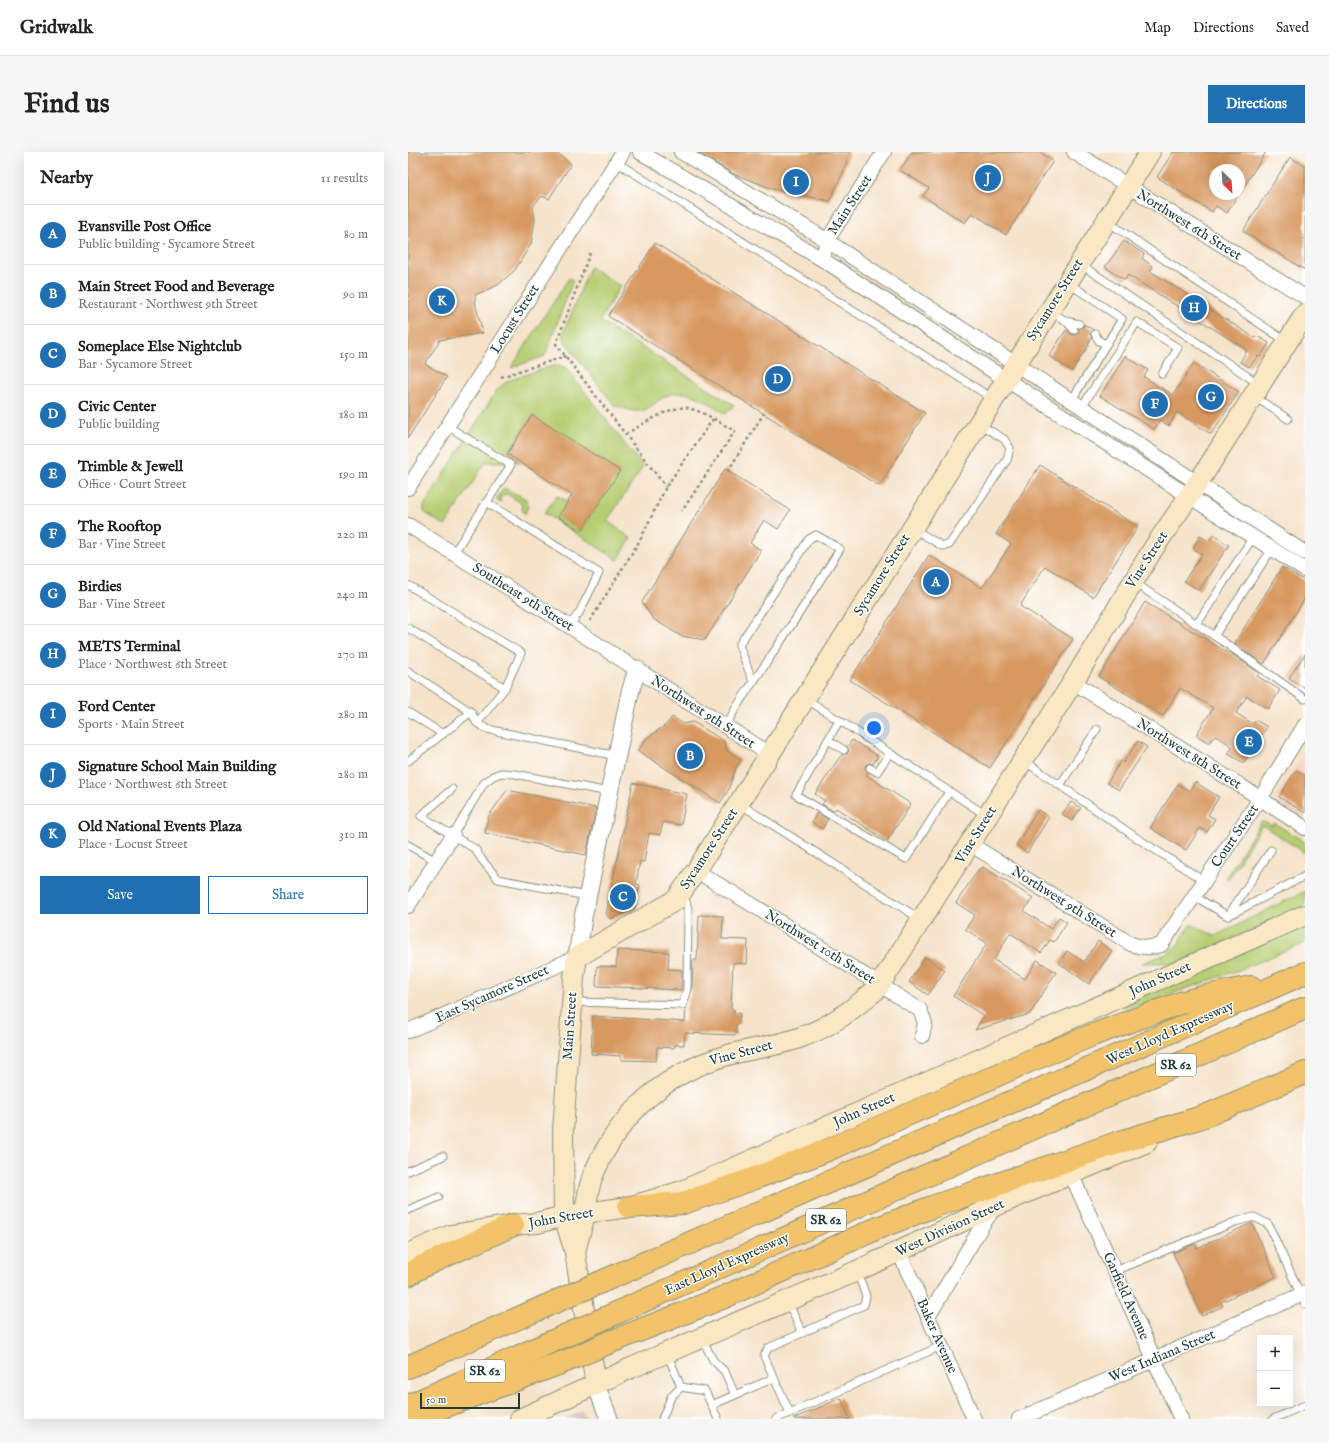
<!DOCTYPE html>
<meta charset="utf-8">
<style>
body{margin:0;font-family:"IM FELL English",serif;background:#f6f6f6;color:#222}
.controls{position:absolute;right:12px;bottom:12px;display:grid;overflow:hidden;border-radius:0px;box-shadow:0 4px 16px #0002}
.controls button{width:36px;height:36px;display:grid;place-items:center;padding:0;border:0;border-bottom:1px solid #e0e0e0;background:#fff;color:#222;font:20px sans-serif}
.compass{position:absolute;left:801px;top:12px;width:36px;height:36px;border-radius:50%;background:#fff;box-shadow:0 4px 16px #0002;rotate:155deg}
.scale{position:absolute;left:12px;bottom:10px;width:100px;box-sizing:border-box;padding-left:4px;border:2px solid #1f3d34;border-top:0;font-size:11px;line-height:14px;white-space:nowrap;color:#1f3d34;-webkit-text-stroke:3px #fff;paint-order:stroke}
.you{position:absolute;left:466px;top:576px;width:14px;height:14px;margin:-10px;border:3px solid #fff;border-radius:50%;background:#1a73e8;box-shadow:0 0 0 6px #1a73e833}
.badge{display:grid;place-items:center;width:26px;height:26px;border-radius:50%;background:#1f6fb2;color:#fff;font-size:13px;font-weight:700}
.pin{position:absolute;translate:-50% -50%;border:2px solid #fff;box-shadow:0 1px 4px #0006}
.list{margin:0;padding:0;list-style:none}
h2{display:flex;justify-content:space-between;align-items:center;height:52px;margin:0;padding:0 16px;font-size:17px}
h2 small{font-size:13px;font-weight:400;color:#767676}
.list li{display:grid;grid-template-columns:26px 1fr auto;gap:12px;align-items:center;box-sizing:border-box;height:60px;padding:0 16px;border-top:1px solid #e0e0e0}
.list b{display:block;font-size:15px;white-space:nowrap}
.list p{margin:0;font-size:13px;white-space:nowrap;color:#767676}
.list em{font-size:13px;font-style:normal;color:#767676}
.actions{display:flex;gap:8px;padding:12px 16px}
.actions a{flex:1;padding:9px 0;border:1px solid #1f6fb2;border-radius:0px;text-align:center;font-size:14px;color:#1f6fb2}
.actions .main{background:#1f6fb2;color:#fff}
.map{position:relative;flex:none;width:897px;height:1267px;overflow:hidden;border-radius:0px}
header{display:flex;align-items:center;gap:24px;box-sizing:border-box;height:56px;padding:0 20px;background:#fff;border-bottom:1px solid #e0e0e0}
header strong{font-size:19px}
nav{display:flex;gap:22px;margin-inline-start:auto;font-size:14px}
.intro{display:flex;align-items:center;justify-content:space-between;box-sizing:border-box;height:96px;padding:0 24px}
h1{margin:0;font-size:28px}
.button{padding:10px 18px;border-radius:0px;background:#1f6fb2;color:#fff;font-size:14px;font-weight:700}
main{display:flex;gap:24px;padding:0 24px}
aside{flex:1;background:#fff;border-radius:0px;box-shadow:0 4px 16px #0002}
.map>svg:first-child{display:block}
.built{fill:#f4d3c1}
.industrial{fill:#d0c0bc}
.green{fill:#b6cd71;stroke:#6a8552}
.building{fill:#d89960}
.lines{fill:none;stroke-linecap:round;stroke-linejoin:round}
.service-casing{stroke:#8a907e;stroke-width:9}
.minor-casing{stroke:#8a907e;stroke-width:16}
.tertiary-casing{stroke:#8a907e;stroke-width:19}
.secondary-casing{stroke:#8a907e;stroke-width:22}
.primary-casing{stroke:#8a907e;stroke-width:24}
.motorway-casing{stroke:#8a907e;stroke-width:24}
.path{stroke:#8a907e;stroke-width:2.5;stroke-dasharray:3 3;stroke-linecap:butt}
.service{stroke:#fff;stroke-width:7}
.minor{stroke:#fff;stroke-width:14}
.tertiary{stroke:#fff;stroke-width:17}
.secondary{stroke:#fae7c3;stroke-width:20}
.primary{stroke:#f2c36a;stroke-width:22}
.motorway{stroke:#f2c36a;stroke-width:22}
.motorway-bridge-casing{stroke:#8a907e;stroke-width:24;stroke-linecap:butt}
.motorway-bridge{stroke:#f2c36a;stroke-width:22}
.labels{text-anchor:middle;dominant-baseline:central;stroke-width:3;stroke-linejoin:round;paint-order:stroke}
.shield{fill:#fff;stroke:#627771;stroke-width:1}
.shield-label{font-size:13px;font-weight:bold;fill:#1f3d34}
.street-label{font-size:14px;fill:#1f3d34;stroke:#fff}
</style>
<header>
<strong>Gridwalk</strong>
<nav><a>Map</a><a>Directions</a><a>Saved</a></nav>
</header>
<div class="intro"><h1>Find us</h1><a class="button">Directions</a></div>
<main>
<aside>
<h2>Nearby<small>11 results</small></h2>
<ul class="list">
<li><span class="badge">A</span><div><b>Evansville Post Office</b><p>Public building · Sycamore Street</p></div><em>80 m</em></li>
<li><span class="badge">B</span><div><b>Main Street Food and Beverage</b><p>Restaurant · Northwest 9th Street</p></div><em>90 m</em></li>
<li><span class="badge">C</span><div><b>Someplace Else Nightclub</b><p>Bar · Sycamore Street</p></div><em>150 m</em></li>
<li><span class="badge">D</span><div><b>Civic Center</b><p>Public building</p></div><em>180 m</em></li>
<li><span class="badge">E</span><div><b>Trimble &amp; Jewell</b><p>Office · Court Street</p></div><em>190 m</em></li>
<li><span class="badge">F</span><div><b>The Rooftop</b><p>Bar · Vine Street</p></div><em>220 m</em></li>
<li><span class="badge">G</span><div><b>Birdies</b><p>Bar · Vine Street</p></div><em>240 m</em></li>
<li><span class="badge">H</span><div><b>METS Terminal</b><p>Place · Northwest 6th Street</p></div><em>270 m</em></li>
<li><span class="badge">I</span><div><b>Ford Center</b><p>Sports · Main Street</p></div><em>280 m</em></li>
<li><span class="badge">J</span><div><b>Signature School Main Building</b><p>Place · Northwest 6th Street</p></div><em>280 m</em></li>
<li><span class="badge">K</span><div><b>Old National Events Plaza</b><p>Place · Locust Street</p></div><em>310 m</em></li>
</ul>
<div class="actions"><a class="main">Save</a><a>Share</a></div>
</aside>
<div class="map">
<svg width="897" height="1267" viewBox="0 0 897 1267">
<rect width="100%" height="100%" fill="#fff"/>
<filter id="ink" filterUnits="userSpaceOnUse"><feTurbulence type="fractalNoise" baseFrequency=".025" numOctaves="2"/><feDisplacementMap in="SourceGraphic" scale="8" xChannelSelector="R" yChannelSelector="G"/><feConvolveMatrix kernelMatrix="1 2 1 2 8 2 1 2 1" color-interpolation-filters="sRGB"/></filter>
<filter id="wash" filterUnits="userSpaceOnUse"><feTurbulence type="fractalNoise" baseFrequency=".012" numOctaves="4" result="noise"/><feDisplacementMap in="SourceGraphic" scale="16" xChannelSelector="R" yChannelSelector="G"/><feGaussianBlur stdDeviation="0.9" result="paint"/><feColorMatrix in="noise" values="0 0 0 0 0 0 0 0 0 0 0 0 0 0 0 0 0 1.4 0 .05"/><feComposite in="paint" operator="in"/></filter>
<g filter="url(#wash)">
<rect width="100%" height="100%" fill="#f5e2c9"/>
<path class="built" d="M 897,599 L 897,670 L 865,650 Z"/>
<path class="industrial" d="M 174,1259 L 178,1267 L 157,1267 Z"/>
<g class="green">
<path d="M 182,115 L 212,134 L 192,169 L 326,253 L 318,262 C 299,250 276,231 253,247 C 246,251 240,259 231,259 C 222,260 216,255 207,254 L 157,190 L 155,182 Z"/>
<path d="M 161,126 L 165,128 L 137,204 L 103,216 Z"/>
<path d="M 151,213 L 158,216 L 235,315 L 199,369 L 223,386 L 210,408 L 136,361 L 149,344 L 160,349 L 151,365 L 173,379 L 211,319 L 124,264 L 99,301 L 112,310 L 78,310 L 37,374 L 16,360 L 16,354 L 89,238 L 99,229 L 141,215 Z"/>
<path d="M 96,336 L 118,347 L 120,354 L 117,362 L 115,360 L 113,351 L 99,342 L 92,345 L 93,351 L 89,349 L 89,345 Z"/>
<path d="M 853,670 L 856,670 L 864,674 L 866,671 L 897,690 L 897,701 L 854,673 L 820,728 L 818,725 Z"/>
<path d="M 897,739 L 897,754 L 769,811 L 734,811 L 756,803 L 768,795 L 783,772 L 807,784 Z"/>
<path d="M 897,772 L 897,791 L 831,818 L 718,858 L 716,852 Z"/>
</g>
<g id="blocks">
<g class="building">
<path d="M 0,0 L 148,0 L 163,12 L 141,47 L 134,44 L 125,54 L 127,68 L 123,92 L 107,118 L 90,133 L 67,143 L 68,155 L 75,181 L 32,188 L 17,212 L 39,225 L 0,286 Z"/>
<path d="M 289,0 L 442,0 L 434,23 L 421,49 L 365,37 L 326,22 Z"/>
<path d="M 504,0 L 632,0 L 645,9 L 598,83 L 564,61 L 557,71 L 515,44 L 521,36 L 492,18 Z"/>
<path d="M 765,0 L 858,0 L 831,42 L 831,18 L 807,18 L 807,42 L 831,42 L 819,61 L 808,54 L 804,60 L 749,25 Z"/>
<path d="M 882,5 L 897,14 L 897,118 L 835,79 Z"/>
<path d="M 716,89 L 736,102 L 734,106 L 745,115 L 742,119 L 847,186 L 849,184 L 861,191 L 852,205 L 850,204 L 841,215 L 832,210 L 839,198 L 720,123 L 717,128 L 697,115 Z"/>
<path d="M 247,91 L 517,261 L 471,334 L 200,164 Z"/>
<path d="M 676,172 L 685,178 L 682,182 L 684,186 L 680,192 L 681,193 L 664,219 L 641,204 L 658,178 L 664,183 L 667,183 L 671,180 L 671,177 L 675,175 Z"/>
<path d="M 717,204 L 740,218 L 736,225 L 765,243 L 786,211 L 831,240 L 803,282 L 769,260 L 761,274 L 752,268 L 746,277 L 692,244 Z"/>
<path d="M 124,263 L 212,319 L 173,379 L 150,365 L 164,343 L 99,302 Z"/>
<path d="M 632,313 L 730,375 L 685,445 L 637,414 L 612,454 L 665,487 L 582,616 L 442,528 L 521,403 L 574,436 L 603,392 L 588,382 Z"/>
<path d="M 317,317 L 382,358 L 370,377 L 356,368 L 342,391 L 353,398 L 297,488 L 273,484 L 245,467 L 234,450 Z"/>
<path d="M 805,383 L 821,393 L 791,438 L 776,429 L 794,402 L 785,396 L 792,384 L 801,389 Z"/>
<path d="M 874,415 L 897,429 L 897,446 L 856,512 L 826,492 Z"/>
<path d="M 737,450 L 820,501 L 821,500 L 851,521 L 849,524 L 872,538 L 860,557 L 839,544 L 828,561 L 845,572 L 848,568 L 859,575 L 836,611 L 820,602 L 825,595 L 807,583 L 801,591 L 788,583 L 805,556 L 772,536 L 755,564 L 691,525 Z"/>
<path d="M 897,502 L 897,536 L 881,526 Z"/>
<path d="M 264,565 L 276,572 L 285,570 L 316,589 L 319,599 L 333,608 L 328,615 L 320,639 L 312,651 L 230,599 L 238,587 L 259,572 Z"/>
<path d="M 444,588 L 470,604 L 465,612 L 462,611 L 458,613 L 457,616 L 460,620 L 458,623 L 503,652 L 479,689 L 428,656 L 425,659 L 414,652 L 417,649 L 407,642 L 431,606 L 434,603 L 440,601 L 441,598 L 439,595 Z"/>
<path d="M 730,589 L 739,595 L 711,638 L 699,631 L 713,609 L 715,611 Z"/>
<path d="M 888,618 L 897,624 L 897,661 L 871,645 Z"/>
<path d="M 787,630 L 811,645 L 800,663 L 807,667 L 799,680 L 792,676 L 778,698 L 742,676 L 770,632 L 781,639 Z"/>
<path d="M 225,631 L 279,642 L 273,673 L 255,670 L 252,683 L 241,681 L 236,710 L 232,709 L 228,732 L 232,733 L 227,757 L 202,767 L 198,762 Z"/>
<path d="M 99,638 L 188,656 L 178,703 L 77,681 L 80,665 Z"/>
<path d="M 663,650 L 673,656 L 664,669 L 654,662 Z"/>
<path d="M 630,658 L 641,665 L 619,701 L 608,693 Z"/>
<path d="M 409,661 L 420,667 L 414,677 L 404,670 Z"/>
<path d="M 575,715 L 625,746 L 616,759 L 643,777 L 651,765 L 659,770 L 646,790 L 642,788 L 633,801 L 602,781 L 586,808 L 617,827 L 629,808 L 648,820 L 622,862 L 567,878 L 576,864 L 545,844 L 579,791 L 557,777 L 567,763 L 548,751 L 570,718 Z"/>
<path d="M 291,763 L 315,764 L 314,787 L 340,788 L 339,812 L 325,811 L 323,857 L 326,857 L 326,861 L 332,861 L 331,872 L 328,872 L 328,883 L 277,881 L 276,893 L 267,893 L 266,896 L 249,895 L 248,909 L 213,908 L 213,904 L 183,902 L 185,864 L 277,870 L 278,857 L 284,837 L 285,808 L 289,808 Z"/>
<path d="M 690,789 L 704,799 L 681,832 L 651,811 L 659,799 L 676,810 Z"/>
<path d="M 209,798 L 261,800 L 260,817 L 274,818 L 273,838 L 188,834 L 189,814 L 208,815 Z"/>
<path d="M 517,805 L 537,818 L 520,843 L 501,830 Z"/>
<path d="M 844,1071 L 868,1125 L 813,1150 L 815,1154 L 794,1164 L 765,1101 L 787,1092 L 789,1096 Z"/>
<path d="M 433,1246 L 442,1267 L 385,1267 Z"/>
</g>
</g>
</g>
<g filter="url(#ink)">
<use href="#blocks" fill-opacity="0" stroke="#8a907e" stroke-width="1"/>
<g class="lines">
<defs>
<g id="service">
<path d="M 208,10 L 584,246"/>
<path d="M 700,70 L 879,190"/>
<path d="M 672,112 L 851,232"/>
<path d="M 660,131 L 714,167 L 663,249"/>
<path d="M 642,159 L 658,169 L 671,172"/>
<path d="M 658,169 L 666,178"/>
<path d="M 687,182 L 691,189 L 698,192"/>
<path d="M 847,245 L 880,267"/>
<path d="M 673,256 L 729,170 L 770,196 L 754,222"/>
<path d="M 39,274 L 103,313 L 45,402"/>
<path d="M 78,350 L 191,421 L 171,461 L 161,474"/>
<path d="M 506,377 L 534,394 L 541,393 L 599,308 L 602,296 L 596,287 L 571,272"/>
<path d="M 727,431 L 817,491 L 897,547"/>
<path d="M 0,433 L 113,501 L 97,536 L 69,571"/>
<path d="M 789,472 L 845,385"/>
<path d="M 0,476 L 97,536"/>
<path d="M 806,484 L 864,397"/>
<path d="M 0,519 L 63,560"/>
<path d="M 398,547 L 578,663"/>
<path d="M 0,560 L 35,582"/>
<path d="M 431,569 L 388,643 L 498,707 L 541,640"/>
<path d="M 318,574 C 329,551 345,531 359,510 C 384,473 408,435 432,397 L 408,383 L 401,387 L 331,493 L 345,530"/>
<path d="M 420,588 L 436,598"/>
<path d="M 615,608 L 729,686 L 796,729"/>
<path d="M 0,609 L 63,560 L 69,571 L 79,577 L 209,604"/>
<path d="M 462,616 L 469,620 L 482,601"/>
<path d="M 652,633 L 689,577"/>
<path d="M 44,637 L 13,664 L 67,697 L 74,708 L 90,727 L 179,744"/>
<path d="M 332,652 L 512,767"/>
<path d="M 45,683 L 76,631 L 85,624 L 93,621 L 107,622 L 201,640"/>
<path d="M 0,693 L 28,709"/>
<path d="M 786,744 L 820,764 L 897,724"/>
<path d="M 820,764 L 863,698"/>
<path d="M 166,850 L 275,853 L 279,836 L 280,756 L 276,743"/>
<path d="M 0,1019 L 35,1004"/>
<path d="M 0,1058 L 31,1045"/>
<path d="M 707,1119 L 827,1070 L 846,1065 L 860,1072 L 897,1152"/>
<path d="M 380,1150 L 394,1181 L 456,1153 L 458,1144 L 449,1119"/>
<path d="M 294,1187 L 305,1208 L 317,1220 L 327,1243"/>
<path d="M 259,1201 L 273,1235"/>
<path d="M 304,1253 L 366,1226"/>
<path d="M 382,1261 L 356,1204 L 360,1196 L 394,1181"/>
<path d="M 254,1267 L 263,1245 L 273,1235 L 297,1239 L 310,1267"/>
<path d="M 368,1267 L 533,1194"/>
<path d="M 865,1267 L 897,1253"/>
</g>
<g id="minor">
<path d="M 232,0 L 417,109 L 597,227 L 897,418"/>
<path d="M 273,0 L 407,81 L 897,401"/>
<path d="M 666,0 L 897,145"/>
<path d="M 417,98 L 418,90 L 476,0"/>
<path d="M 0,336 L 168,72 L 215,0"/>
<path d="M 0,373 L 161,474 L 361,602"/>
<path d="M 665,530 L 833,634 L 897,676"/>
<path d="M 562,692 L 723,792 C 733,795 742,797 753,793 L 852,647 L 897,573"/>
<path d="M 288,719 L 343,752 L 512,858 L 517,871 L 514,884"/>
<path d="M 0,754 L 45,683"/>
<path d="M 0,879 L 169,805"/>
<path d="M 663,1022 L 773,1267"/>
<path d="M 491,1100 L 566,1267"/>
<path d="M 520,1165 L 575,1072 L 586,1056"/>
<path d="M 611,1267 L 897,1141"/>
</g>
<g id="tertiary">
<path d="M 169,805 L 175,766 L 222,541 L 229,517"/>
<path d="M 188,1233 L 201,1267"/>
</g>
<g id="secondary">
<path d="M 167,1100 C 170,1087 174,1075 177,1062 C 179,1048 180,1034 186,1021 C 212,961 257,921 320,903 C 345,896 372,894 396,884 C 424,874 446,856 469,837 L 665,530 L 745,397 L 790,331 L 897,162"/>
<path d="M 0,1102 L 43,1083 L 105,1073 L 129,1071 L 156,1064 L 221,1055 L 274,1039 L 897,763"/>
<path d="M 188,1233 L 167,1100 L 156,1064 L 155,979 L 166,825 L 169,805 L 268,748 L 288,719 L 742,0"/>
<path d="M 112,1267 L 223,1216 L 449,1119 L 587,1054 L 739,990"/>
</g>
<path id="primary" d="M 797,964 L 897,921"/>
<g id="motorway">
<path d="M 221,1055 L 275,1051 L 342,1028 L 417,999 L 612,913 L 682,884 L 772,851 L 798,844 L 843,835"/>
<path d="M 0,1123 L 13,1115 L 105,1073"/>
<path d="M 193,1130 L 897,821"/>
<path d="M 197,1166 L 897,856"/>
<path d="M 200,1191 L 314,1146 L 470,1076 L 524,1055 L 709,991 L 797,964"/>
<path d="M 0,1215 L 149,1149"/>
<path d="M 0,1254 L 154,1185"/>
<path d="M 5,1265 L 30,1257 L 158,1209"/>
</g>
</defs>
<use href="#service" class="service-casing"/>
<use href="#minor" class="minor-casing"/>
<use href="#tertiary" class="tertiary-casing"/>
<use href="#secondary" class="secondary-casing"/>
<use href="#primary" class="primary-casing"/>
<use href="#motorway" class="motorway-casing"/>
<g class="path">
<path d="M 182,101 L 148,192 L 258,335"/>
<path d="M 93,225 L 158,204"/>
<path d="M 218,282 C 232,274 265,252 280,256 C 297,260 312,271 327,279 L 274,359"/>
<path d="M 320,319 L 356,261"/>
<path d="M 182,469 L 232,388 L 258,335 L 305,267"/>
</g>
<use href="#service" class="service"/>
<use href="#minor" class="minor"/>
<use href="#tertiary" class="tertiary"/>
<use href="#secondary" class="secondary"/>
<use href="#primary" class="primary"/>
<use href="#motorway" class="motorway"/>
<defs>
<g id="motorway-bridge">
<path d="M 149,1149 L 193,1130"/>
<path d="M 154,1185 L 197,1166"/>
<path d="M 158,1209 L 200,1191"/>
</g>
</defs>
<use href="#motorway-bridge" class="motorway-bridge-casing"/>
<use href="#motorway-bridge" class="motorway-bridge"/>
</g>
</g>
<g class="labels">
<g class="shield">
<rect x="748" y="902" width="40" height="22" rx="3"/>
<rect x="398" y="1057" width="40" height="22" rx="3"/>
<rect x="57" y="1208" width="40" height="22" rx="3"/>
</g>
<g class="shield-label">
<text x="768" y="913">SR 62</text>
<text x="418" y="1068">SR 62</text>
<text x="77" y="1219">SR 62</text>
</g>
<g class="street-label">
<text transform="translate(442 53) rotate(-57)">Main Street</text>
<text transform="translate(781 73) rotate(32)">Northwest 6th Street</text>
<text transform="translate(647 148) rotate(-58)">Sycamore Street</text>
<text transform="translate(107 167) rotate(-58)">Locust Street</text>
<text transform="translate(739 408) rotate(-57)">Vine Street</text>
<text transform="translate(474 423) rotate(-58)">Sycamore Street</text>
<text transform="translate(115 445) rotate(32)">Southeast 9th Street</text>
<text transform="translate(295 560) rotate(33)">Northwest 9th Street</text>
<text transform="translate(781 602) rotate(32)">Northwest 8th Street</text>
<text transform="translate(568 683) rotate(-58)">Vine Street</text>
<text transform="translate(827 684) rotate(-56)">Court Street</text>
<text transform="translate(301 697) rotate(-57)">Sycamore Street</text>
<text transform="translate(656 750) rotate(32)">Northwest 9th Street</text>
<text transform="translate(412 795) rotate(32)">Northwest 10th Street</text>
<text transform="translate(752 827) rotate(-24)">John Street</text>
<text transform="translate(84 842) rotate(-24)">East Sycamore Street</text>
<text transform="translate(162 874) rotate(-86)">Main Street</text>
<text transform="translate(762 881) rotate(-24)">West Lloyd Expressway</text>
<text transform="translate(333 901) rotate(-15)">Vine Street</text>
<text transform="translate(456 958) rotate(-24)">John Street</text>
<text transform="translate(153 1066) rotate(-10)">John Street</text>
<text transform="translate(542 1076) rotate(-25)">West Division Street</text>
<text transform="translate(319 1112) rotate(-24)">East Lloyd Expressway</text>
<text transform="translate(718 1144) rotate(66)">Garfield Avenue</text>
<text transform="translate(529 1184) rotate(66)">Baker Avenue</text>
<text transform="translate(754 1204) rotate(-23)">West Indiana Street</text>
</g>
</g>
</svg>
<div class="controls">
<button>+</button>
<button>−</button>
</div>
<svg class="compass" viewBox="-18 -18 36 36"><path d="M0-13l5 13h-10z" fill="#e53935"/><path d="M0 13l5-13h-10z" fill="#767676"/></svg>
<div class="scale">50 m</div>
<div class="you"></div>
<div class="pin badge" style="left:528px;top:430px">A</div>
<div class="pin badge" style="left:282px;top:604px">B</div>
<div class="pin badge" style="left:215px;top:745px">C</div>
<div class="pin badge" style="left:370px;top:227px">D</div>
<div class="pin badge" style="left:841px;top:590px">E</div>
<div class="pin badge" style="left:747px;top:252px">F</div>
<div class="pin badge" style="left:803px;top:245px">G</div>
<div class="pin badge" style="left:786px;top:156px">H</div>
<div class="pin badge" style="left:388px;top:30px">I</div>
<div class="pin badge" style="left:580px;top:26px">J</div>
<div class="pin badge" style="left:34px;top:149px">K</div>
</div>
</main>
